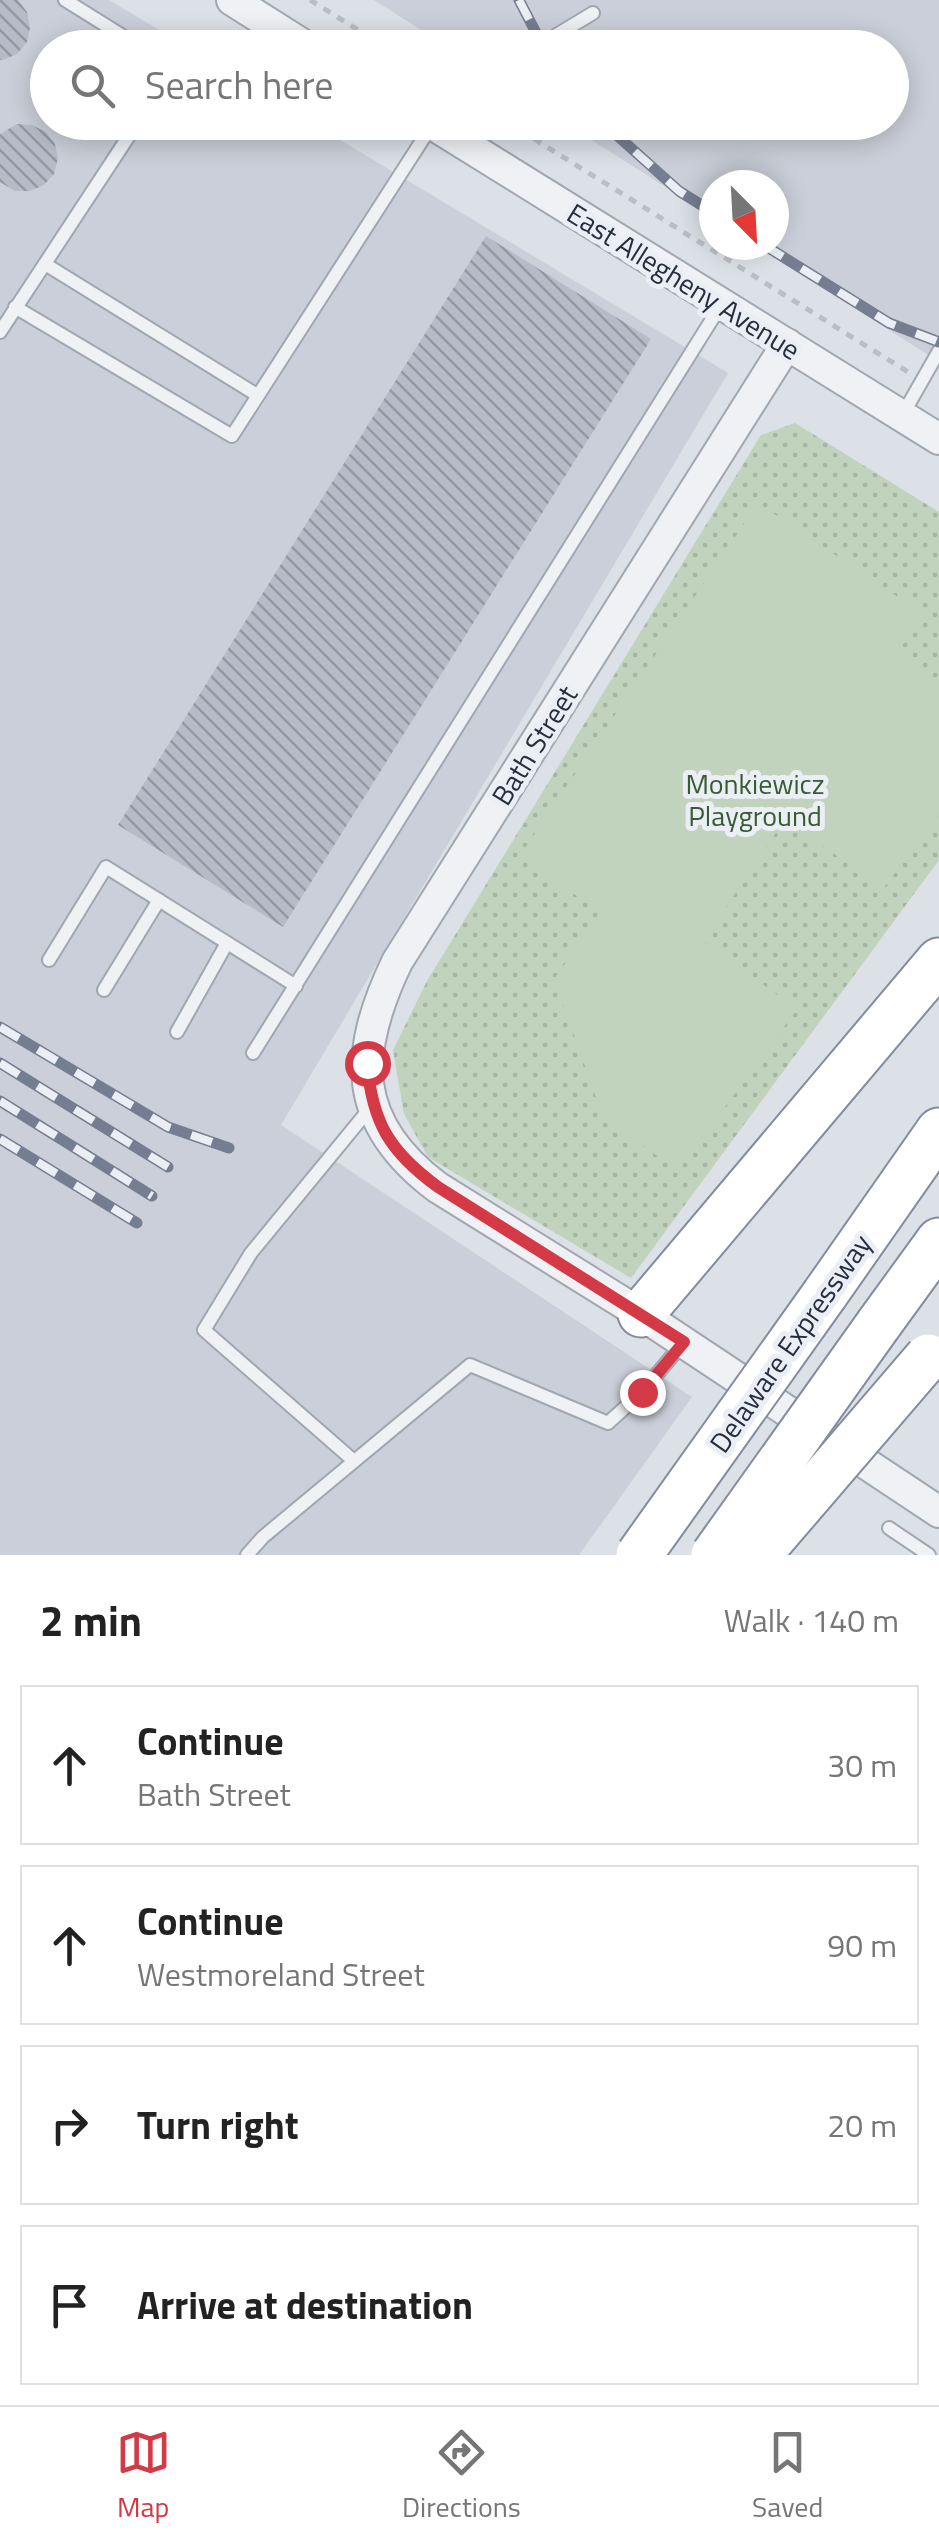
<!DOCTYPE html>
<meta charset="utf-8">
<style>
body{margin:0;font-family:"Titillium Web",sans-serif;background:#f6f6f6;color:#222}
.compass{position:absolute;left:699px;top:170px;width:90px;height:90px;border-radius:50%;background:#fff;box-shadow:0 5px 25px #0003;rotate:156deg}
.stop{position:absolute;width:30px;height:30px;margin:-22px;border:8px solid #d43946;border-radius:50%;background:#fff}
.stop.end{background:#d43946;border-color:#fff;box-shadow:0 2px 10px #0008}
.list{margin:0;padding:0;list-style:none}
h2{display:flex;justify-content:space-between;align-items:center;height:130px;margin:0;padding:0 40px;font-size:42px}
h2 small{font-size:32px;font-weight:400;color:#767676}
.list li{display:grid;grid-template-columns:65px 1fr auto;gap:30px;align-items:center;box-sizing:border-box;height:160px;margin:0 20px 20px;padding:0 20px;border:2px solid #e0e0e0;border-radius:0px}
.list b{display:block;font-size:38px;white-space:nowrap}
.list p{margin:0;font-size:32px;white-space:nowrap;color:#767676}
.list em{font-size:32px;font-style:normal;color:#767676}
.icon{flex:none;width:55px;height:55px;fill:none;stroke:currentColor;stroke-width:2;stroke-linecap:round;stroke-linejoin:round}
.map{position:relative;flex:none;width:939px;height:1555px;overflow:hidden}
.search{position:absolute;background:#fff;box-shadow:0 5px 25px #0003;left:30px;right:30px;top:30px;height:110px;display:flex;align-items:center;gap:25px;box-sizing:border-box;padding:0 35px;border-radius:55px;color:#767676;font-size:38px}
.sheet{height:850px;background:#fff}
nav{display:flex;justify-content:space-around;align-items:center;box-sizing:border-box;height:140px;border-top:2px solid #e0e0e0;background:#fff;font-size:28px;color:#767676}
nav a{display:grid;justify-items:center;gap:5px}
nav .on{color:#d43946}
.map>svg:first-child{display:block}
.built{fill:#cacfd9}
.park{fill:url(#park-dots)}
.garden{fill:#c1d2bd}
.building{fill:url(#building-back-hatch)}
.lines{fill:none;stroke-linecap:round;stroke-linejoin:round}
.service-casing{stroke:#a1a7b1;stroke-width:16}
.tertiary-casing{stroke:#a1a7b1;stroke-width:34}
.motorway-casing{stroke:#838c9e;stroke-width:49}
.path{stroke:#babec5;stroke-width:5;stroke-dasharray:8 8;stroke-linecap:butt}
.service{stroke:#eff1f5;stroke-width:12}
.tertiary{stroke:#eff1f5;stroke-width:30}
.motorway{stroke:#fff;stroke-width:45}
.rail-casing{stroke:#757e91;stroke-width:11}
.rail{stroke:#ebeff5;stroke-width:8;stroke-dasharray:22;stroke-linecap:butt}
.motorway-bridge-casing{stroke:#838c9e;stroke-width:49;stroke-linecap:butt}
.motorway-bridge{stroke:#fff;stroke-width:45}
.route{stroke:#d43946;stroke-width:12}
.labels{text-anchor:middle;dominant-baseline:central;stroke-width:10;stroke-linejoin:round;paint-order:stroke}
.street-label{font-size:28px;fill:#252d3e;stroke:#ebeff5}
.park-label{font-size:28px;fill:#375b32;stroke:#ebeff5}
</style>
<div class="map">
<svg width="939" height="1555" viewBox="0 0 939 1555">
<defs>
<pattern id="park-dots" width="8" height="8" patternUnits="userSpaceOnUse" patternTransform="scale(2.5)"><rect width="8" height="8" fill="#c1d2bd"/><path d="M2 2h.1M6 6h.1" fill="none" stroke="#a6b5a4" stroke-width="1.8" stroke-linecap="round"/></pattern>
<pattern id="building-back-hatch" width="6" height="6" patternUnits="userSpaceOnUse" patternTransform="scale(2.5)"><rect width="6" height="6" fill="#b6bbc7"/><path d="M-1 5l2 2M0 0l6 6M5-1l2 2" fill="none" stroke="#9498a3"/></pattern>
</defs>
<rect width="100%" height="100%" fill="#dce0e7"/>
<g class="built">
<path d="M 0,0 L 109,0 L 188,47 L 48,48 L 48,122 L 312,123 L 728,373 L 281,1125 L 692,1397 L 579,1555 L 0,1555 Z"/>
<path d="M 374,0 L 939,0 L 939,362 L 757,245 L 774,245 L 774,185 L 714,185 L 714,218 L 565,123 L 892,122 L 892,48 L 448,47 Z"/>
</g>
<path class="park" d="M 795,423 L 939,512 L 939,860 L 631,1278 L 428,1157 L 404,1114 L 393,1050 L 427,981 L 761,435 Z"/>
<path class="garden" d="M 758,503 L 923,614 L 898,652 L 939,682 L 939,813 L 883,889 L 808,835 L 796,803 L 703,941 L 797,1009 L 678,1171 L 603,1117 L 554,979 L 602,913 L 519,857 Z"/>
<g class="building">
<path d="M 0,0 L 18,0 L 27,12 L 30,28 L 27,42 L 17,54 L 3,60 L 0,60 Z"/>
<path d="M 46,54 L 48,54 L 48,95 L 41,75 Z"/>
<path d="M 17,124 L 32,125 L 46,132 L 55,144 L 58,158 L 54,174 L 44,185 L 30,191 L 15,191 L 0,182 L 0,134 Z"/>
<path d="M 486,236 L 651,339 L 283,927 L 118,825 Z"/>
</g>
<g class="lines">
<defs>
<g id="service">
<path d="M 65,0 L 142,48"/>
<path d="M 535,48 L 593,13"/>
<path d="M 45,264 L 257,395"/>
<path d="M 15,307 L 232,436 L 432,125"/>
<path d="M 0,332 L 138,122"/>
<path d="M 903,414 L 939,351"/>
<path d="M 49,960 L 106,867 L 296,986"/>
<path d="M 104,990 L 159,900"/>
<path d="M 177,1032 L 227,943"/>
<path d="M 253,1053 L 721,305"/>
<path d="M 354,1461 L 204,1330 L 251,1253 L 371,1107"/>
<path d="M 889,1528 L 929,1555"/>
<path d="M 247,1555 L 263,1537 L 470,1365 L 608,1423 L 642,1392 L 683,1343"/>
</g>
<g id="tertiary">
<path d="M 232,0 L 308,48"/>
<path d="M 429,122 L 939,439"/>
<path d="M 787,344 L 397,962 C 353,1054 351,1122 437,1187 L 641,1314 L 939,1512"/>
</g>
<g id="motorway">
<path d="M 825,1294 L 939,1131"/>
<path d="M 641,1314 L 939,961"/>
<path d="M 878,1325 L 939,1241"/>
</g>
</defs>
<use href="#service" class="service-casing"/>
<use href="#tertiary" class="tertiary-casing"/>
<use href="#motorway" class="motorway-casing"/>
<g class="path">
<path d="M 310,0 L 387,48"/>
<path d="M 507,122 L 908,372"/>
</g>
<use href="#service" class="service"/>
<use href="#tertiary" class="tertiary"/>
<use href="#motorway" class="motorway"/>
<defs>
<g id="rail">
<path d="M 519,0 L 544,48"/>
<path d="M 602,122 L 679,191 L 714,213"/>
<path d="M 764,245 L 889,323 L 939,342"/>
<path d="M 0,1027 L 168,1127 L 229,1148"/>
<path d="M 0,1063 L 168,1167"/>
<path d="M 0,1101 L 152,1196"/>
<path d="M 0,1139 L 137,1223"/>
</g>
</defs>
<use href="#rail" class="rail-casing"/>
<use href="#rail" class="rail"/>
<defs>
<g id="motorway-bridge">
<path d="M 639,1555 L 825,1294"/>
<path d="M 714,1555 L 878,1325"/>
<path d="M 758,1555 L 928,1357"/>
</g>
</defs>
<use href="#motorway-bridge" class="motorway-bridge-casing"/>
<use href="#motorway-bridge" class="motorway-bridge"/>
</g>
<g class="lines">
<path class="route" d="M 367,1063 C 372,1123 390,1152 438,1187 L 684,1342 L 642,1392"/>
</g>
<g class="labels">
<g class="street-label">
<text transform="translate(684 281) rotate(32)">East Allegheny Avenue</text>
<text transform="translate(534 745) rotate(-58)">Bath Street</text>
<text transform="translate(790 1343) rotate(-55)">Delaware Expressway</text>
</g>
<g class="park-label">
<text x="755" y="783">Monkiewicz<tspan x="755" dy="32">Playground</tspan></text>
</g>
</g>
</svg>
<svg class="compass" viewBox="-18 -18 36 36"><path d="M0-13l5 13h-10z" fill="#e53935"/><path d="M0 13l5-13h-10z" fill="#767676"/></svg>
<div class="stop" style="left:367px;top:1063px"></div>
<div class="stop end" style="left:642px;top:1392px"></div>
<div class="search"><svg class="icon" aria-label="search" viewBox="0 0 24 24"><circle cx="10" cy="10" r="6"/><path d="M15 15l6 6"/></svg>Search here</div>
</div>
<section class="sheet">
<h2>2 min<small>Walk · 140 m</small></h2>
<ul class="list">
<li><svg class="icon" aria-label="ahead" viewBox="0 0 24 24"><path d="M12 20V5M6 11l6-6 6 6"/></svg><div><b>Continue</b><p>Bath Street</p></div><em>30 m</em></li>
<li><svg class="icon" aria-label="ahead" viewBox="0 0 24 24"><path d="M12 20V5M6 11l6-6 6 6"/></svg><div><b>Continue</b><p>Westmoreland Street</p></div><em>90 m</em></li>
<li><svg class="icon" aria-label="right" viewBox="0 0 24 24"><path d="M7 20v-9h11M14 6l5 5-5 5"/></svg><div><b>Turn right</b></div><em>20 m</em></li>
<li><svg class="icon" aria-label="arrive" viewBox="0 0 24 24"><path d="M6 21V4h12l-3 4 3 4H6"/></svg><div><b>Arrive at destination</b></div></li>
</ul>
</section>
<nav>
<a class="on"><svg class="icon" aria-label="map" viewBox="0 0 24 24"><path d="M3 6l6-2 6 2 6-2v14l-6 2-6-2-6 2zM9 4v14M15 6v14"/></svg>Map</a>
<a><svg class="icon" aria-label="directions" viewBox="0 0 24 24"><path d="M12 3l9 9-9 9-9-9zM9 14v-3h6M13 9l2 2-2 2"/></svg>Directions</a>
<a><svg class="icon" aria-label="saved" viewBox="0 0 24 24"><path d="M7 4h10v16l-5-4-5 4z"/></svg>Saved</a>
</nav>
